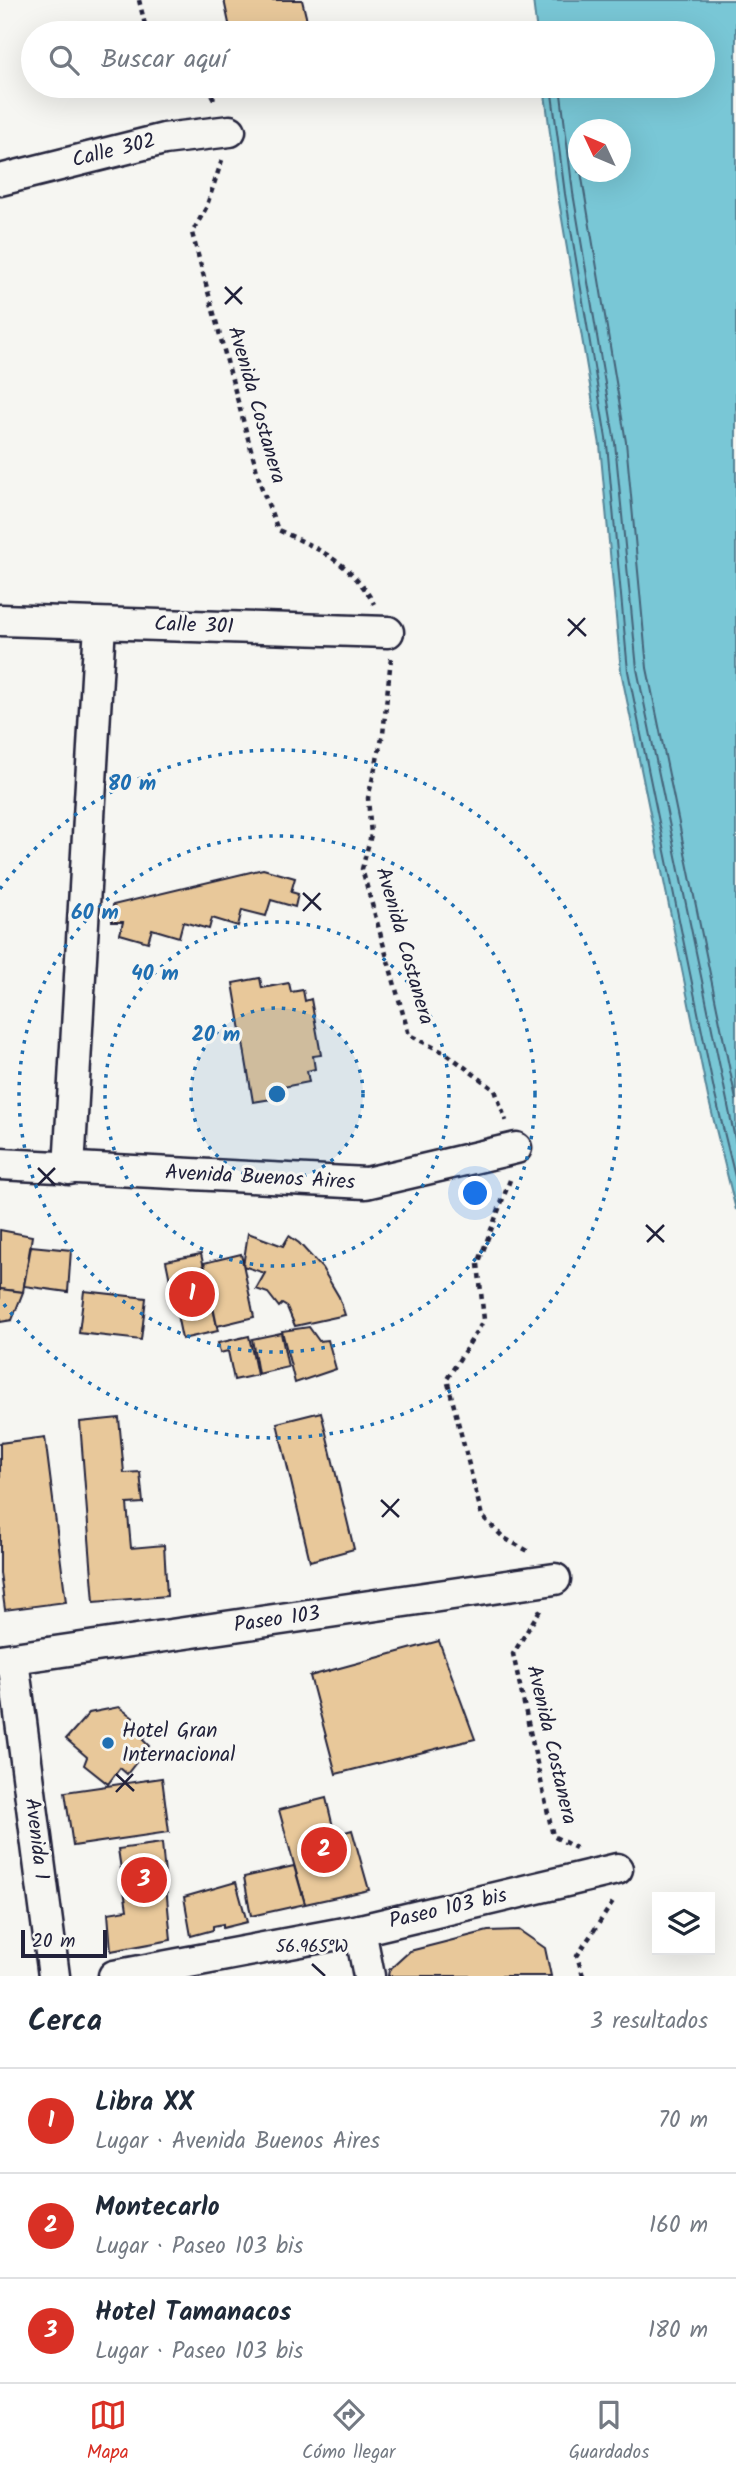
<!DOCTYPE html>
<html lang="es">
<meta charset="utf-8">
<style>
body{margin:0;font-family:Kalam,sans-serif;background:#f2f2f3;color:#1f2937}
.controls{position:absolute;right:21px;bottom:21px;display:grid;overflow:hidden;border-radius:0px;box-shadow:0 7px 28px #0002}
.controls button{width:63px;height:63px;display:grid;place-items:center;padding:0;border:0;border-bottom:2px solid #e0e1e3;background:#fff;color:#1f2937;font:35px sans-serif}
.compass{position:absolute;left:568px;top:119px;width:63px;height:63px;border-radius:50%;background:#fff;box-shadow:0 7px 28px #0002;rotate:314deg}
.scale{position:absolute;left:21px;bottom:18px;width:86px;box-sizing:border-box;padding-left:7px;border:4px solid #22223b;border-top:0;font-size:19px;line-height:24px;white-space:nowrap;color:#22223b;-webkit-text-stroke:5px #f6f6f2;paint-order:stroke}
.you{position:absolute;left:476px;top:1194px;width:24px;height:24px;margin:-18px;border:5px solid #fff;border-radius:50%;background:#1a73e8;box-shadow:0 0 0 10px #1a73e833}
.badge{display:grid;place-items:center;width:46px;height:46px;border-radius:50%;background:#d93025;color:#fff;font-size:23px;font-weight:700}
.pin{position:absolute;translate:-50% -50%;border:4px solid #fff;box-shadow:0 2px 7px #0006}
.list{margin:0;padding:0;list-style:none}
h2{display:flex;justify-content:space-between;align-items:center;height:91px;margin:0;padding:0 28px;font-size:30px}
h2 small{font-size:23px;font-weight:400;color:#747a83}
.list li{display:grid;grid-template-columns:46px 1fr auto;gap:21px;align-items:center;box-sizing:border-box;height:105px;padding:0 28px;border-top:2px solid #e0e1e3}
.list b{display:block;font-size:26px;white-space:nowrap}
.list p{margin:0;font-size:23px;white-space:nowrap;color:#747a83}
.list em{font-size:23px;font-style:normal;color:#747a83}
.icon{flex:none;width:38px;height:38px;fill:none;stroke:currentColor;stroke-width:2;stroke-linecap:round;stroke-linejoin:round}
.map{position:relative;flex:none;width:736px;height:1976px;overflow:hidden}
.search{position:absolute;background:#fff;box-shadow:0 7px 28px #0002;left:21px;right:21px;top:21px;height:77px;display:flex;align-items:center;gap:18px;box-sizing:border-box;padding:0 24px;border-radius:38px;color:#747a83;font-size:26px}
.sheet{height:406px;background:#fff}
nav{display:flex;justify-content:space-around;align-items:center;box-sizing:border-box;height:98px;border-top:2px solid #e0e1e3;background:#fff;font-size:19px;color:#747a83}
nav a{display:grid;justify-items:center;gap:4px}
nav .on{color:#d93025}
.map>svg:first-child{display:block}
.water{fill:#79c7d6;stroke:#568598;stroke-width:2;fill-rule:evenodd}
.lines{fill:none;stroke-linecap:round;stroke-linejoin:round}
.shore{stroke:#456479;stroke-width:2}
.building{fill:#e8c89a;stroke:#22223b;stroke-width:2}
.minor-casing{stroke:#22223b;stroke-width:35}
.path{stroke:#22223b;stroke-width:4.5;stroke-dasharray:5 5;stroke-linecap:butt}
.minor{stroke:#f6f6f2;stroke-width:30}
.ticks{fill:none;stroke:#22223b;stroke-width:2.5}
.ring{fill:none;stroke:#1f6fb2;stroke-width:3.5;stroke-dasharray:3.5 7}
.poi-dot{fill:#1f6fb2;stroke:#f6f6f2;stroke-width:2.5}
.labels{text-anchor:middle;dominant-baseline:central;stroke-width:6;stroke-linejoin:round;paint-order:stroke}
.street-label{font-size:21px;fill:#22223b;stroke:#f6f6f2}
.poi-label{font-size:21px;fill:#22223b;stroke:#f6f6f2;text-anchor:start}
.ticks-label{font-size:18px;text-anchor:middle;fill:#22223b;stroke:#f6f6f2;stroke-width:6;stroke-linejoin:round;paint-order:stroke}
.centre{fill:#1f6fb2;stroke:#f6f6f2;stroke-width:3.5}
.ring-label{font-size:21px;text-anchor:middle;font-weight:bold;fill:#1f6fb2;stroke:#f6f6f2;stroke-width:6;stroke-linejoin:round;paint-order:stroke}
</style>
<div class="map">
<svg width="736" height="1976" viewBox="0 0 736 1976">
<rect width="100%" height="100%" fill="#f6f6f2"/>
<filter id="ink" filterUnits="userSpaceOnUse"><feTurbulence type="fractalNoise" baseFrequency=".0143" numOctaves="2"/><feDisplacementMap in="SourceGraphic" scale="14" xChannelSelector="R" yChannelSelector="G"/><feConvolveMatrix kernelMatrix="1 2 1 2 8 2 1 2 1" color-interpolation-filters="sRGB"/></filter>
<g filter="url(#ink)">
<path class="water" d="M 533,0 L 736,0 L 736,1210 L 708,1097 L 621,671 L 600,445 L 558,195 L 544,86 L 703,86 L 703,33 L 537,33 ZM 578,130 L 620,130 L 620,172 L 578,172 Z"/>
<g class="lines">
<g class="shore">
<path d="M 551,86 L 565,194 L 607,444 L 628,671 L 715,1095 L 736,1181"/>
<path d="M 560,86 L 573,193 L 615,443 L 637,669 L 736,1144"/>
<path d="M 581,172 L 626,442 L 647,668 L 736,1100"/>
</g>
</g>
<g class="building">
<path d="M 224,0 L 302,0 L 310,33 L 231,33 Z"/>
<path d="M 263,869 L 295,878 L 291,892 L 298,894 L 295,907 L 271,900 L 266,916 L 242,910 L 238,926 L 212,918 L 209,929 L 183,922 L 179,937 L 152,929 L 148,942 L 120,934 L 123,922 L 112,922 L 113,905 Z"/>
<path d="M 260,978 L 262,988 L 289,983 L 291,992 L 303,990 L 305,1001 L 311,999 L 321,1055 L 313,1056 L 315,1069 L 307,1071 L 309,1082 L 283,1087 L 284,1097 L 253,1102 L 233,983 Z"/>
<path d="M 0,1230 L 32,1236 L 23,1292 L 0,1289 Z"/>
<path d="M 248,1233 L 283,1246 L 289,1236 L 299,1243 L 322,1268 L 339,1297 L 345,1315 L 295,1326 L 287,1307 L 282,1304 L 279,1307 L 268,1293 L 256,1289 L 265,1273 L 243,1266 Z"/>
<path d="M 31,1246 L 71,1250 L 68,1292 L 24,1286 Z"/>
<path d="M 201,1254 L 218,1331 L 182,1339 L 166,1261 Z"/>
<path d="M 241,1254 L 254,1317 L 217,1326 L 204,1263 Z"/>
<path d="M 0,1289 L 23,1292 L 12,1320 L 0,1322 Z"/>
<path d="M 84,1291 L 146,1298 L 141,1340 L 79,1333 Z"/>
<path d="M 309,1327 L 319,1341 L 328,1340 L 336,1369 L 295,1383 L 282,1331 Z"/>
<path d="M 281,1333 L 288,1367 L 258,1374 L 252,1339 Z"/>
<path d="M 249,1336 L 257,1375 L 234,1380 L 228,1351 L 220,1353 L 218,1343 Z"/>
<path d="M 321,1412 L 354,1549 L 310,1561 L 277,1423 Z"/>
<path d="M 119,1418 L 124,1473 L 140,1472 L 143,1503 L 127,1504 L 131,1548 L 164,1545 L 167,1596 L 94,1602 L 80,1422 Z"/>
<path d="M 45,1437 L 66,1602 L 5,1610 L 0,1573 L 0,1443 Z"/>
<path d="M 439,1641 L 475,1739 L 336,1774 L 310,1676 Z"/>
<path d="M 119,1707 L 148,1729 L 143,1740 L 149,1746 L 127,1774 L 120,1768 L 108,1784 L 84,1765 L 87,1757 L 66,1739 L 89,1713 Z"/>
<path d="M 162,1778 L 169,1832 L 73,1846 L 65,1792 Z"/>
<path d="M 326,1798 L 335,1835 L 352,1830 L 369,1890 L 305,1904 L 279,1810 Z"/>
<path d="M 162,1843 L 171,1940 L 111,1951 L 108,1913 L 127,1910 L 118,1849 Z"/>
<path d="M 294,1866 L 305,1904 L 251,1916 L 244,1877 Z"/>
<path d="M 236,1882 L 247,1922 L 223,1928 L 223,1924 L 213,1926 L 213,1930 L 191,1936 L 184,1897 Z"/>
<path d="M 519,1930 L 545,1948 L 551,1976 L 388,1976 L 389,1970 L 410,1951 L 488,1931 Z"/>
</g>
<g class="lines">
<defs>
<g id="minor">
<path d="M 0,180 L 164,139 L 230,131"/>
<path d="M 0,620 L 388,632"/>
<path d="M 0,1164 L 366,1183 L 516,1148"/>
<path d="M 69,1169 L 100,624"/>
<path d="M 0,1660 L 555,1579"/>
<path d="M 13,1660 L 54,1976"/>
<path d="M 360,1930 L 369,1976"/>
<path d="M 114,1976 L 360,1930 L 617,1869"/>
</g>
</defs>
<use href="#minor" class="minor-casing"/>
<g class="path">
<path d="M 139,0 L 147,33"/>
<path d="M 207,86 L 216,103"/>
<path d="M 222,160 L 206,208 L 192,233 L 261,486 L 278,530 C 318,548 353,564 374,604"/>
<path d="M 391,658 L 383,734 L 368,798 L 371,835 L 362,869 L 409,1035 L 447,1054 L 495,1090 L 506,1121"/>
<path d="M 510,1180 L 478,1264 L 484,1320 L 447,1379 L 482,1516 L 504,1538 L 530,1552"/>
<path d="M 540,1610 L 513,1654 L 553,1836 L 576,1848"/>
<path d="M 583,1976 L 577,1956 L 615,1899"/>
</g>
<use href="#minor" class="minor"/>
</g>
</g>
<path class="ticks" d="M 225,287 L 242,304M 225,304 L 242,287M 568,619 L 586,636M 568,636 L 585,618M 303,893 L 321,910M 303,911 L 320,893M 38,1168 L 55,1185M 38,1185 L 55,1168M 646,1225 L 664,1242M 647,1242 L 664,1225M 381,1500 L 399,1517M 382,1517 L 399,1499M 116,1774 L 134,1791M 116,1792 L 133,1774M 312,1964 L 325,1976"/>
<circle cx="277" cy="1094" r="86" fill="#1f6fb2" fill-opacity=".12"/>
<g class="ring">
<circle cx="277" cy="1094" r="86"/>
<circle cx="277" cy="1094" r="172"/>
<circle cx="277" cy="1094" r="258"/>
<path d="M0 889A344 344 0 1 1 0 1299"/>
</g>
<circle class="poi-dot" cx="108" cy="1743" r="7"/>
<g class="labels">
<g class="street-label">
<text transform="translate(114 151) rotate(-14)">Calle 302</text>
<text transform="translate(256 405) rotate(74)">Avenida Costanera</text>
<text transform="translate(194 626) rotate(2)">Calle 301</text>
<text transform="translate(404 946) rotate(74)">Avenida Costanera</text>
<text transform="translate(260 1178) rotate(3)">Avenida Buenos Aires</text>
<text transform="translate(277 1620) rotate(-8)">Paseo 103</text>
<text transform="translate(551 1745) rotate(77)">Avenida Costanera</text>
<text transform="translate(36 1839) rotate(83)">Avenida 1</text>
<text transform="translate(448 1909) rotate(-13)">Paseo 103 bis</text>
</g>
<g class="poi-label">
<text x="122" y="1731">Hotel Gran<tspan x="122" dy="24">Internacional</tspan></text>
</g>
</g>
<g class="ticks-label">
<text x="312" y="1952">56.965°W</text>
</g>
<circle cx="277" cy="1094" r="10" class="centre"/>
<g class="ring-label">
<text x="132" y="790">80 m</text>
<text x="95" y="919">60 m</text>
<text x="155" y="980">40 m</text>
<text x="216" y="1041">20 m</text>
</g>
</svg>
<div class="controls">
<button><svg class="icon" aria-label="layers" viewBox="0 0 24 24"><path d="M12 4l9 5-9 5-9-5zM3 14l9 5 9-5"/></svg></button>
</div>
<svg class="compass" viewBox="-18 -18 36 36"><path d="M0-13l5 13h-10z" fill="#e53935"/><path d="M0 13l5-13h-10z" fill="#747a83"/></svg>
<div class="scale">20 m</div>
<div class="you"></div>
<div class="pin badge" style="left:192px;top:1294px">1</div>
<div class="pin badge" style="left:324px;top:1850px">2</div>
<div class="pin badge" style="left:144px;top:1880px">3</div>
<div class="search"><svg class="icon" aria-label="search" viewBox="0 0 24 24"><circle cx="10" cy="10" r="6"/><path d="M15 15l6 6"/></svg>Buscar aquí</div>
</div>
<section class="sheet">
<h2>Cerca<small>3 resultados</small></h2>
<ul class="list">
<li><span class="badge">1</span><div><b>Libra XX</b><p>Lugar · Avenida Buenos Aires</p></div><em>70 m</em></li>
<li><span class="badge">2</span><div><b>Montecarlo</b><p>Lugar · Paseo 103 bis</p></div><em>160 m</em></li>
<li><span class="badge">3</span><div><b>Hotel Tamanacos</b><p>Lugar · Paseo 103 bis</p></div><em>180 m</em></li>
</ul>
</section>
<nav>
<a class="on"><svg class="icon" aria-label="map" viewBox="0 0 24 24"><path d="M3 6l6-2 6 2 6-2v14l-6 2-6-2-6 2zM9 4v14M15 6v14"/></svg>Mapa</a>
<a><svg class="icon" aria-label="directions" viewBox="0 0 24 24"><path d="M12 3l9 9-9 9-9-9zM9 14v-3h6M13 9l2 2-2 2"/></svg>Cómo llegar</a>
<a><svg class="icon" aria-label="saved" viewBox="0 0 24 24"><path d="M7 4h10v16l-5-4-5 4z"/></svg>Guardados</a>
</nav>
